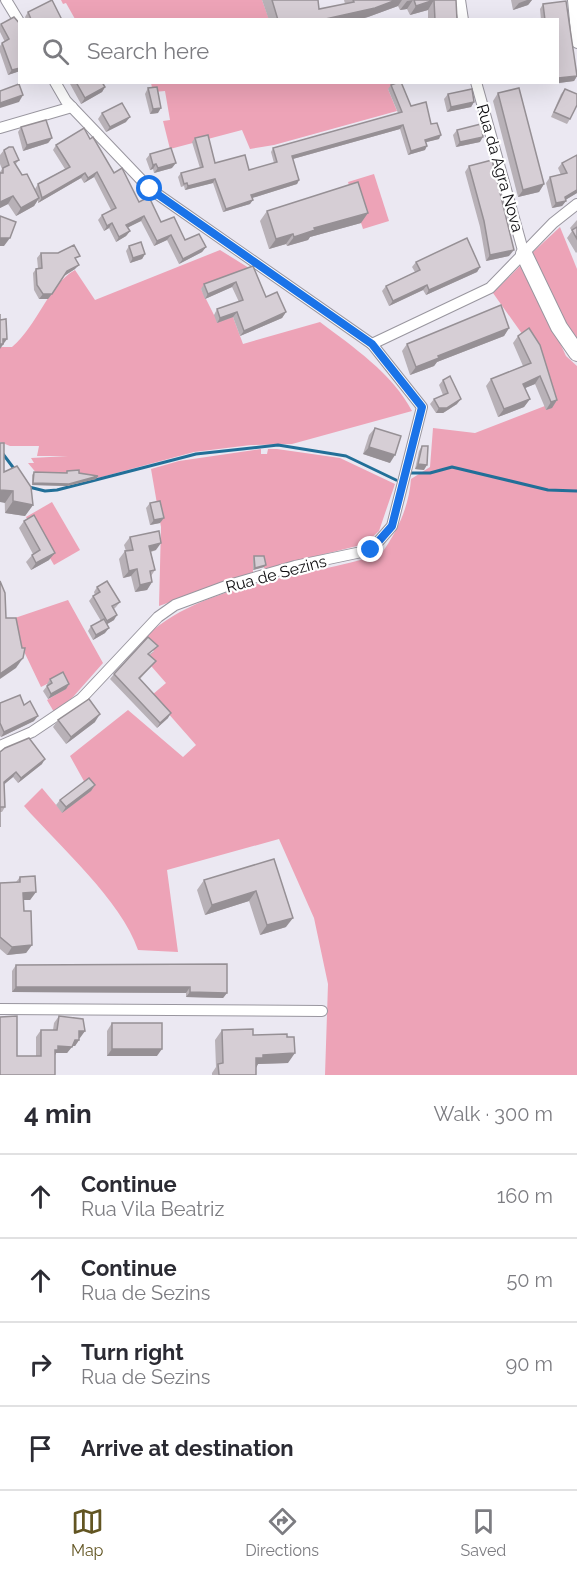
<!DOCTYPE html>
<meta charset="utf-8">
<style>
body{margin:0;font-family:Raleway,sans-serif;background:#f2f2f3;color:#2b2b33}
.stop{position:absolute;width:18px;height:18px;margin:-14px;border:4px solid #1a73e8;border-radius:50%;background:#fff}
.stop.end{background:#1a73e8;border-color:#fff;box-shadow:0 2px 6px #0008}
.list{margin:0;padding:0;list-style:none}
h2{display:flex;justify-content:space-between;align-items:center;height:78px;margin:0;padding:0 24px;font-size:26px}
h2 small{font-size:20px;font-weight:400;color:#7c7c81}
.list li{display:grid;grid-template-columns:39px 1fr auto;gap:18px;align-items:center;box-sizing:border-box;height:84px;padding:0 24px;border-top:2px solid #e1e1e2}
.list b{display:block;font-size:22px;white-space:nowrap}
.list p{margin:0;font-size:20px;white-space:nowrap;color:#7c7c81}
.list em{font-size:20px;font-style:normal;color:#7c7c81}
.icon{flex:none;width:33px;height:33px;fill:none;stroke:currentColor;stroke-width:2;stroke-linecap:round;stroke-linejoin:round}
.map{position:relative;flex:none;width:577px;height:1075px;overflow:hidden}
.search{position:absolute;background:#fff;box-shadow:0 6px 24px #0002;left:18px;right:18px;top:18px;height:66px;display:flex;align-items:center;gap:15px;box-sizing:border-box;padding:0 21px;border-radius:0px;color:#7c7c81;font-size:22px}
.sheet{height:414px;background:#fff}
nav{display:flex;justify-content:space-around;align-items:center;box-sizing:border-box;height:84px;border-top:2px solid #e1e1e2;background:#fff;font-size:16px;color:#7c7c81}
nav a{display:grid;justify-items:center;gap:3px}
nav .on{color:#625522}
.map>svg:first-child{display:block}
.green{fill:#eda3b7}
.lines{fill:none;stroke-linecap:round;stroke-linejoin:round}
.stream{stroke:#226f98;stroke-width:3}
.minor-casing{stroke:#99969f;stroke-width:12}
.primary-casing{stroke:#99969f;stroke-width:18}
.minor{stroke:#fff;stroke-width:10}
.primary{stroke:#fff;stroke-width:16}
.wall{fill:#b8b1b7}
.shaded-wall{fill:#969095}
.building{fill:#d6ced5;stroke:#969095;stroke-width:1.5}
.route{stroke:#1a73e8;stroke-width:8}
.labels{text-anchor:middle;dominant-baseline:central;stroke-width:4.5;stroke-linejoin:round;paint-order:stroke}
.street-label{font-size:16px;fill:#0e0d10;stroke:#fff}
</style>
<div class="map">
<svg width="577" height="1075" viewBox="0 0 577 1075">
<rect width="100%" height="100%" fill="#ebe8f2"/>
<g class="green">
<path d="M 61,0 L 262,0 L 269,19 L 75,19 L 66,3 L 63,4 Z"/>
<path d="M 151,83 L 397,83 L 398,85 L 388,89 L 397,111 L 274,145 L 250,149 L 242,130 L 170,149 L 163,121 L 170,120 L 165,91 L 153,92 Z"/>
<path d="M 374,174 L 389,221 L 363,229 L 348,182 Z"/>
<path d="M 560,227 L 577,269 L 577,344 L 531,254 Z"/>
<path d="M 220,250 L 249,268 L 201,289 L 214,315 L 233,317 L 243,344 L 320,322 C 353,347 392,373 412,411 L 292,444 L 251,445 L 194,452 L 83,482 L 83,476 L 38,475 L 28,463 L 34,463 L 31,458 L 68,456 L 37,456 L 39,446 L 10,446 L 0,442 L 0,347 L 12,347 C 38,325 48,285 75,270 L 95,300 Z"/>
<path d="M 523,263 L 566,356 L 577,366 L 577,1075 L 325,1075 L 328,984 L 314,918 L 279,839 L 167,870 L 178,952 L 138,950 C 121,900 59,846 24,806 L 42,788 L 62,812 L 85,783 L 70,756 L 128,710 L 183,757 L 196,745 L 152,695 L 166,683 L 145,659 L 154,651 L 142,640 C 202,581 304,579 381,554 C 397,532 409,507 411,479 L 430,467 L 433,428 L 475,433 L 550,404 L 535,352 L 493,293 Z"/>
<path d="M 261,449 L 261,454 L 267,454 L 268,449 L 277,449 L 340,458 L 395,484 L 379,531 L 365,544 L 264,569 L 263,559 L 253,559 L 253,572 L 159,606 L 161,527 L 151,469 L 179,461 Z"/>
<path d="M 52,502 L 80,550 L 54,565 L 26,517 Z"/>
<path d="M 68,600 L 103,663 L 73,697 L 54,712 L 47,700 L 65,689 L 59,678 L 41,687 L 9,620 Z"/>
</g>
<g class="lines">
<g class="stream">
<path d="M 0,450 L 15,470"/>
<path d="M 411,473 L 430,473 L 452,467 L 548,490 L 577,491"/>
<path d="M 29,487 L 45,491 L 57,490 L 196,454 L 278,445 L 346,456 L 396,480"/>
</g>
<defs>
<g id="minor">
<path d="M 6,0 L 20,23"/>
<path d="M 460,0 L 463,20"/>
<path d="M 573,0 L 577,43"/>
<path d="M 476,82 L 524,254"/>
<path d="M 0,128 L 72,107"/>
<path d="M 372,344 L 490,288 L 553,223 L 577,204"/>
<path d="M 0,746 L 32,732 L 81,699 L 158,617 L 175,605 L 229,585 L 295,566 L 371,550 L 392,526 L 422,407 L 372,344 L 150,189 L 66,101 L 55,82"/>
<path d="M 0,1009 L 322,1011"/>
</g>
<path id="primary" d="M 524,254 L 559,327 L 577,353"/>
</defs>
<use href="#minor" class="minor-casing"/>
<use href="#primary" class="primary-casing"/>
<use href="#minor" class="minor"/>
<use href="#primary" class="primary"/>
</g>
<g class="wall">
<path d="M 262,0 L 318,0 L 319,9 L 345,4 L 344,0 L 456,0 L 457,20 L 428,20 L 428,10 L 410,15 L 407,9 L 400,10 L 398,6 L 368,17 L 357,20 L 269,20 Z"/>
<path d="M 511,0 L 532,0 L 528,5 L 513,10 Z"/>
<path d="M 566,1 L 577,76 L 574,81 L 551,84 L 551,82 L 558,82 L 558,20 L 541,20 L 540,9 L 543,4 Z"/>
<path d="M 28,12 L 62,20 L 26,20 L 25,17 Z"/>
<path d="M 1,24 L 20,24 L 20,71 L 8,75 L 0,52 L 0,46 L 2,43 L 5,42 L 0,32 L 0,25 Z"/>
<path d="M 69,82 L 102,82 L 105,87 L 102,92 L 81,104 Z"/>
<path d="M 391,85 L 411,106 L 431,124 L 439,139 L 426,142 L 425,150 L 408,155 L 400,129 L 293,159 L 299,180 L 297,184 L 252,198 L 250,204 L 223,212 L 213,183 L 185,190 L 184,186 L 181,187 L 178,177 L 181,173 L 200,168 L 192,142 L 195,138 L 215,163 L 249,170 L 274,163 L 271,152 L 273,148 L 398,113 L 388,89 Z"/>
<path d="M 148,88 L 158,113 L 150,114 L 145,94 Z"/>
<path d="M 565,89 L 570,119 L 567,124 L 551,117 L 561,94 Z"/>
<path d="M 498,93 L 544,184 L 539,192 L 518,197 L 493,101 Z"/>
<path d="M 448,94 L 474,102 L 471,107 L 447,112 L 444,99 Z"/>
<path d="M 102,113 L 126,122 L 106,132 L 98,119 Z"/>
<path d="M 21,127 L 52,138 L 48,143 L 23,151 L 18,132 Z"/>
<path d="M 457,130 L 480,142 L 456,147 L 453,135 Z"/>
<path d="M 90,139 L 114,173 L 139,202 L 161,222 L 185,240 L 206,247 L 202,252 L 179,264 L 167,240 L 154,246 L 141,221 L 128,227 L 130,231 L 126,236 L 116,242 L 109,228 L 104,231 L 98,220 L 102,215 L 111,210 L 94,177 L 84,183 L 81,178 L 38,203 L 38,200 L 34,206 L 16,216 L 8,204 L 0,208 L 0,172 L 2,169 L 0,164 L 0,155 L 4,150 L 19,160 L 15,165 L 22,175 L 35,189 L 38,184 L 65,169 L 53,150 L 56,145 Z"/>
<path d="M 150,154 L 172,168 L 154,173 L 153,169 L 150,170 L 146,159 Z"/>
<path d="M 577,155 L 577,193 L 565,200 L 566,201 L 562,206 L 552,208 L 546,183 L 550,177 L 561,175 L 558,168 L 562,163 Z"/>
<path d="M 469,166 L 509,256 L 486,261 L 480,227 L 465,172 Z"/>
<path d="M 267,211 L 361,223 L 310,237 L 308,240 L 287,246 L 286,244 L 269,249 L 260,221 Z"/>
<path d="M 577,220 L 577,252 L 576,253 L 567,238 L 572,231 L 570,228 Z"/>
<path d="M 129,246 L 145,254 L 142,259 L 130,263 L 126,251 Z"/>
<path d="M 41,253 L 76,261 L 75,269 L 64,276 L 48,299 L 39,299 L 34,290 L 33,273 L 36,269 L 38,268 L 37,258 Z"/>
<path d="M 416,262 L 480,267 L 477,272 L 426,295 L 423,290 L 389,306 L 382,291 L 386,286 L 415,272 L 412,267 Z"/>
<path d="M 253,266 L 266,297 L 286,312 L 282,318 L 240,336 L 233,317 L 217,323 L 214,315 L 217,309 L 239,302 L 232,287 L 205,299 L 201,289 L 204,284 Z"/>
<path d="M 509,328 L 504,336 L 437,362 L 434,366 L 410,375 L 402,351 L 407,344 Z"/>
<path d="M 518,336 L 557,400 L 552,408 L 546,410 L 535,384 L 525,388 L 530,399 L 524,407 L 498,417 L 486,386 L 491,379 L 523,366 L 513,343 Z"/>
<path d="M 443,380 L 457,404 L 443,413 L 436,413 L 430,404 L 434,399 L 443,395 L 439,385 Z"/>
<path d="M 375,428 L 390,463 L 363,454 L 369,435 Z"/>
<path d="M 422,446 L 424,470 L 415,469 L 419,451 Z"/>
<path d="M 67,471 L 79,473 L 96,479 L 67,486 L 32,485 L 32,475 L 34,472 L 66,473 Z"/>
<path d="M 4,472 L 33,505 L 25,516 L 5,513 Z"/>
<path d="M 150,503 L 160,523 L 150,525 L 146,508 Z"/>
<path d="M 24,521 L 49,560 L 31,570 L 26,562 L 33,554 L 19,528 Z"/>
<path d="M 130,537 L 156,550 L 151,552 L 155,570 L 151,576 L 152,582 L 147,590 L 135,592 L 131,576 L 123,578 L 119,559 L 125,551 L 126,551 L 124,545 Z"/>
<path d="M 254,556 L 264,567 L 253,570 L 253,559 Z"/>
<path d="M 97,587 L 120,602 L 116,607 L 114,609 L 114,620 L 107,624 L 105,633 L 93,640 L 88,631 L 91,626 L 101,621 L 89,601 L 93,596 L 95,595 L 94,592 Z"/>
<path d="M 155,651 L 150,655 L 156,661 L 140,679 L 168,718 L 157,728 L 110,679 L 114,674 Z"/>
<path d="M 50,679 L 69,684 L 66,689 L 48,699 L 43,691 L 47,686 L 47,684 Z"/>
<path d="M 0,703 L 34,721 L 1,737 L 0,736 Z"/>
<path d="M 58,720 L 95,722 L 66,744 L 53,727 Z"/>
<path d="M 0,752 L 42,764 L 18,783 L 13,777 L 4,784 L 5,807 L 2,812 L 0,812 Z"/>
<path d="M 95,785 L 91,791 L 62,813 L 56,805 L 60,800 Z"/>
<path d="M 274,859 L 286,927 L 260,935 L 249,901 L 205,915 L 197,890 L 204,880 Z"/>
<path d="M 20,877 L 36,892 L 30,900 L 23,900 L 24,911 L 32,945 L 26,953 L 7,955 L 0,949 L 0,883 L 16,882 Z"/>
<path d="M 16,965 L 227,993 L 223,998 L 186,997 L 186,993 L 12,992 L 12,971 Z"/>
<path d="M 17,1016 L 17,1056 L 36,1056 L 36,1037 L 41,1030 L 53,1030 L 54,1023 L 59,1016 L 83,1019 L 85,1031 L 79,1038 L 79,1040 L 75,1046 L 72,1046 L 67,1053 L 56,1053 L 55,1055 L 55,1075 L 0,1075 L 0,1017 Z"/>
<path d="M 112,1023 L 157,1056 L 107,1056 L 107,1031 Z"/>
<path d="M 222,1030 L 253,1035 L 288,1063 L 258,1064 L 256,1067 L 256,1075 L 212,1075 L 212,1073 L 216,1067 L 215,1040 Z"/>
</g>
<g class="shaded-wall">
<path d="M 396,0 L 402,0 L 398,6 L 368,17 L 357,20 L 321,20 Z"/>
<path d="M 413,0 L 407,9 L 400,10 L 407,1 Z"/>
<path d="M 434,0 L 428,10 L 410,15 L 416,6 Z"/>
<path d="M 527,0 L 532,0 L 528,5 L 513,10 L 519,3 Z"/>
<path d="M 20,68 L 20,71 L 8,75 L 12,70 Z"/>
<path d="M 577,76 L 574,81 L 551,84 L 551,82 L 558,82 L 558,78 Z"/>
<path d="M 105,87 L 102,92 L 81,104 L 85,98 Z"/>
<path d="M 23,95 L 19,102 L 0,108 L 0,103 Z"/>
<path d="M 474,102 L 471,107 L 447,112 L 451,107 Z"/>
<path d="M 161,108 L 158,113 L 150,114 L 153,109 Z"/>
<path d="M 130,117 L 126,122 L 106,132 L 110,127 Z"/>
<path d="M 403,125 L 400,129 L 289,160 L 292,156 Z"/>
<path d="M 441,135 L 439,139 L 423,143 L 425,140 Z"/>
<path d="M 483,137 L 480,142 L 456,147 L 460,142 Z"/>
<path d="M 52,138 L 48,143 L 23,151 L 27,145 Z"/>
<path d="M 427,146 L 425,150 L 408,155 L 411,151 Z"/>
<path d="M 176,163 L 172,168 L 154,173 L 158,168 Z"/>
<path d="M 156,164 L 153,169 L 150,170 L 153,165 Z"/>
<path d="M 97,172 L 94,177 L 84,183 L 88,178 Z"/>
<path d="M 85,173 L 81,178 L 38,203 L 42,198 Z"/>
<path d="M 215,179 L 213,183 L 185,190 L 188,186 Z"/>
<path d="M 299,180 L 297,184 L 249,199 L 251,195 Z"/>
<path d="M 544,184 L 539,192 L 518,197 L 523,190 Z"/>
<path d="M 577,190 L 577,193 L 562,202 L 566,201 L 562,206 L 552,208 L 556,203 Z"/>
<path d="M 13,196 L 8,204 L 0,208 L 0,202 Z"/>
<path d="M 39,198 L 34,206 L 16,216 L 21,208 Z"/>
<path d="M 253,200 L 250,204 L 223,212 L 226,209 Z"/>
<path d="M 368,213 L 361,223 L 310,237 L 308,240 L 287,246 L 294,237 L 314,228 Z"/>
<path d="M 144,216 L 141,221 L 123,230 L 126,225 Z"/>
<path d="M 112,223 L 109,228 L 104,231 L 107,226 Z"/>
<path d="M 130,231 L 126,236 L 116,242 L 119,237 Z"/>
<path d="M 293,234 L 286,244 L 269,249 L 276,239 Z"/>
<path d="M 171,235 L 167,240 L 154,246 L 157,241 Z"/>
<path d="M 0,238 L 10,238 L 4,246 L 0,246 Z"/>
<path d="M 206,247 L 202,252 L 179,264 L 183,259 Z"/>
<path d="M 514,250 L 509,256 L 486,261 L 490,255 Z"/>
<path d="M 145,254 L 142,259 L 130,263 L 133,258 Z"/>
<path d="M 79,265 L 75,269 L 64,276 L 67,271 Z"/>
<path d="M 480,267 L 477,272 L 426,295 L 429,290 Z"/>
<path d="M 236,282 L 232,287 L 205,299 L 208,294 Z"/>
<path d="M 427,285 L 423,290 L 389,306 L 393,301 Z"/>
<path d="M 43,294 L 52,294 L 48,299 L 39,299 Z"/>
<path d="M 237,312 L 233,317 L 217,323 L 220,318 Z"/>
<path d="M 286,312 L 282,318 L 240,336 L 244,331 Z"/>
<path d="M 509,328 L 504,336 L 437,362 L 434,366 L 410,375 L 416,367 L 438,356 Z"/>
<path d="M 3,339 L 7,339 L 0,349 L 0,344 Z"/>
<path d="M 540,376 L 535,384 L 518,391 L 523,384 Z"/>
<path d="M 461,399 L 457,404 L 443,413 L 436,413 L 439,408 Z"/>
<path d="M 530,399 L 524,407 L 498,417 L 504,409 Z"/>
<path d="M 557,400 L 552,408 L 546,410 L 551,402 Z"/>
<path d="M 369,447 L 395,455 L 390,463 L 363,454 Z"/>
<path d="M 418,464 L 427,465 L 424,470 L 415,469 Z"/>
<path d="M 98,476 L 96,479 L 67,486 L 32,485 L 33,483 Z"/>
<path d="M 0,490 L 13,491 L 5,503 L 0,502 Z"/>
<path d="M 13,501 L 33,505 L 25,516 L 5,513 Z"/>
<path d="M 164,518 L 160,523 L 150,525 L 154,520 Z"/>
<path d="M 161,543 L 156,550 L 144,553 L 149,546 Z"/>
<path d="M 55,553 L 49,560 L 31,570 L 36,563 Z"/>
<path d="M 266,565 L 264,567 L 253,570 L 255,568 Z"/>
<path d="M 137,569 L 131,576 L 123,578 L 129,571 Z"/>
<path d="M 152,582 L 147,590 L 135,592 L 140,585 Z"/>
<path d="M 117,615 L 114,620 L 104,626 L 107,621 Z"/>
<path d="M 109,628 L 105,633 L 93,640 L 96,635 Z"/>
<path d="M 23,658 L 16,668 L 0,679 L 0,674 Z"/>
<path d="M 69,684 L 66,689 L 48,699 L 51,694 Z"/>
<path d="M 171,713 L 168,718 L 157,728 L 160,723 Z"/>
<path d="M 100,714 L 95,722 L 66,744 L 71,737 Z"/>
<path d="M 38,716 L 34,721 L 1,737 L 4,732 Z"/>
<path d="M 45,759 L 42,764 L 18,783 L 21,778 Z"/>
<path d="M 16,772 L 13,777 L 1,787 L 4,782 Z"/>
<path d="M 95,785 L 91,791 L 62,813 L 66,807 Z"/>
<path d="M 256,891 L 249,901 L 205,915 L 212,905 Z"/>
<path d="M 36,892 L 30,900 L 18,900 L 23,893 Z"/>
<path d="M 293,918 L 286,927 L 260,935 L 267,925 Z"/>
<path d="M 32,945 L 26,953 L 7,955 L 12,947 Z"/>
<path d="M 16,987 L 190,987 L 186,993 L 12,992 Z"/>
<path d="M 190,992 L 227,993 L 223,998 L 186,997 Z"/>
<path d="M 79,1031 L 85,1031 L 80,1038 L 75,1038 Z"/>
<path d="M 75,1040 L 79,1040 L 75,1046 L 70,1046 Z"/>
<path d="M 58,1046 L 72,1047 L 67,1053 L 56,1053 L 54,1057 L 50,1057 Z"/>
<path d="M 112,1049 L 162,1049 L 157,1056 L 107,1056 Z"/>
<path d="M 295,1053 L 288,1063 L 258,1064 L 256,1068 L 256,1058 L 263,1055 Z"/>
</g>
<g class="building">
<path d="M 52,0 L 62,20 L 30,20 L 31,19 L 28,12 Z"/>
<path d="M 272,0 L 318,0 L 319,9 L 354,2 L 353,0 L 396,0 L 375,8 L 321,20 L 278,20 Z"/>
<path d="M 414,0 L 456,0 L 457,20 L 435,20 L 434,0 L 416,6 Z"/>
<path d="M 566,1 L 577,76 L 558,78 L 558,20 L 545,20 L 543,4 Z"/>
<path d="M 14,17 L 20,24 L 20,68 L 12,70 L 2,43 L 9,39 L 1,24 Z"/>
<path d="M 76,82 L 102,82 L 105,87 L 85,98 Z"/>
<path d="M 399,82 L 401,82 L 411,106 L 426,102 L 431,124 L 437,123 L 441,135 L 425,140 L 427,146 L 411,151 L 403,125 L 292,156 L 299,180 L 251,195 L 253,200 L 226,209 L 215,179 L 188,186 L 187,183 L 184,184 L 181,173 L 203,167 L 195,138 L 208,135 L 215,163 L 245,155 L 249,170 L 277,162 L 273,148 L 402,112 L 391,85 Z"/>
<path d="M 19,84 L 23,95 L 0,103 L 0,91 Z"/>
<path d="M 157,87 L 161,108 L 153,109 L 148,88 Z"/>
<path d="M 519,88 L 544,184 L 523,190 L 498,93 Z"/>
<path d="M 472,89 L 474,102 L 451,107 L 448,94 Z"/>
<path d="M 565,89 L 577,94 L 577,105 L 570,119 L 554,112 Z"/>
<path d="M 122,103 L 130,117 L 110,127 L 102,113 Z"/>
<path d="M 46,120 L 52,138 L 27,145 L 21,127 Z"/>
<path d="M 481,124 L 483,137 L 460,142 L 457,130 Z"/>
<path d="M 84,128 L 90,139 L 93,137 L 114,173 L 122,168 L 139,202 L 149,197 L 161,222 L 174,217 L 185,240 L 199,234 L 206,247 L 183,259 L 171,235 L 157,241 L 144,216 L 126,225 L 130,231 L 119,237 L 112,223 L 107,226 L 102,215 L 116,208 L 97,172 L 88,178 L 85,173 L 42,198 L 38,184 L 70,167 L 56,145 Z"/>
<path d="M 9,147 L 13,147 L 19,160 L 14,162 L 22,175 L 27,174 L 39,198 L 21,208 L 13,196 L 0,202 L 0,173 L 3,173 L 3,168 L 9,165 L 4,150 Z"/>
<path d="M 171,148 L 176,163 L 158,168 L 156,164 L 153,165 L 150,154 Z"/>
<path d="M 577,155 L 577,190 L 565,197 L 566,201 L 556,203 L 550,177 L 567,173 L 562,163 Z"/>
<path d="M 492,160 L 514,250 L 490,255 L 484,221 L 469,166 Z"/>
<path d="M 358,182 L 368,213 L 314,228 L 315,230 L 294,237 L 293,234 L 276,239 L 267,211 Z"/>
<path d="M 0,216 L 16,222 L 10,238 L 0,238 Z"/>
<path d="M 577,227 L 577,239 L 572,230 Z"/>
<path d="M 467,238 L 480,267 L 429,290 L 427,285 L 393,301 L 386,286 L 420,270 L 416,262 Z"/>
<path d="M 141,242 L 145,254 L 133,258 L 129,246 Z"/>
<path d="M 74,245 L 80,256 L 75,258 L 79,265 L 67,271 L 52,294 L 43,294 L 37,285 L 36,269 L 42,268 L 41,253 L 58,253 Z"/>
<path d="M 253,266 L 266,297 L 277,292 L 286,312 L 244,331 L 237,312 L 220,318 L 217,309 L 243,300 L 236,282 L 208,294 L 204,284 Z"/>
<path d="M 501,305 L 509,328 L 438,356 L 439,358 L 416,367 L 407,344 Z"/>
<path d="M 0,314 L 0,320 L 6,319 L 7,339 L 3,339 L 3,344 L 0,344 Z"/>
<path d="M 529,328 L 540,345 L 557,400 L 551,402 L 540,376 L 523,384 L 530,399 L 504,409 L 491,379 L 531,363 L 518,336 Z"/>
<path d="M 450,376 L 461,399 L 447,408 L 439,408 L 434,399 L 448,393 L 443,380 Z"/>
<path d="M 375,428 L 401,436 L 395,455 L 369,447 Z"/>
<path d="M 0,443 L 4,443 L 4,472 L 17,466 L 31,487 L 33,505 L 13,501 L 13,491 L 0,490 Z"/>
<path d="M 422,446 L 428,446 L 427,465 L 418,464 Z"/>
<path d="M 79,470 L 79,473 L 98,476 L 69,484 L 33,483 L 34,472 L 67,473 L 67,471 Z"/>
<path d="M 160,501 L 164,518 L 154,520 L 150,503 Z"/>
<path d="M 34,515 L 55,553 L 36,563 L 32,555 L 40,550 L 24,521 Z"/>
<path d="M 159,531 L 161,543 L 149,546 L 155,570 L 150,571 L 152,582 L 140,585 L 137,569 L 129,571 L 125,551 L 133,550 L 130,537 Z"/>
<path d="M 254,556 L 264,556 L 266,565 L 255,568 Z"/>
<path d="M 0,581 L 5,593 L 6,618 L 16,618 L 22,648 L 25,648 L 23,658 L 0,674 Z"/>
<path d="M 107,581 L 120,602 L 112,606 L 117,615 L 107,621 L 93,596 L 100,592 L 97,587 Z"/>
<path d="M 104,619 L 109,628 L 96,635 L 91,626 Z"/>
<path d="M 148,637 L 158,646 L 148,654 L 156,661 L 139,678 L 171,713 L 160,723 L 114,674 Z"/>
<path d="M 63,672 L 69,684 L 51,694 L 47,686 L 52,683 L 50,679 Z"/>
<path d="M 20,695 L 24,705 L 30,701 L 38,716 L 4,732 L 0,723 L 0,703 Z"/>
<path d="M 89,699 L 100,714 L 71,737 L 58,720 Z"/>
<path d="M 29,738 L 45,759 L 21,778 L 16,772 L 4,782 L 5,807 L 0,807 L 0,827 L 0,752 L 5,748 Z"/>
<path d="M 89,778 L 95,785 L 66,807 L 60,800 Z"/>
<path d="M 274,859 L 293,918 L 267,925 L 256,891 L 212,905 L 204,880 Z"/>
<path d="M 35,876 L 36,892 L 23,893 L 24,911 L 31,911 L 32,945 L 12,947 L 0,937 L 0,883 L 20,882 L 20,877 Z"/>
<path d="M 227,964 L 227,993 L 190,992 L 190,987 L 16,987 L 16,965 Z"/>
<path d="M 17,1016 L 17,1056 L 41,1056 L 41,1030 L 57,1030 L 59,1016 L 83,1019 L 85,1031 L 79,1031 L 79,1040 L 75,1040 L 72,1047 L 58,1046 L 58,1050 L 55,1050 L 55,1075 L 0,1075 L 0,1017 Z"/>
<rect x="112" y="1023" width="50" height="26"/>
<path d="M 253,1029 L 253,1035 L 287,1034 L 287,1037 L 294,1037 L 295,1053 L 263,1055 L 263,1058 L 256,1058 L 256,1075 L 219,1075 L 218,1064 L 223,1063 L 222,1030 Z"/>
</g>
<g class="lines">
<path class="route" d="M 150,189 L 372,344 L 422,407 L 392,526 L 371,550"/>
</g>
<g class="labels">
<g class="street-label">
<text transform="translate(500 168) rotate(74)">Rua da Agra Nova</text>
<text transform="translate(276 574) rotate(-15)">Rua de Sezins</text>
</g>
</g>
</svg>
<div class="stop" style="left:150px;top:189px"></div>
<div class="stop end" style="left:371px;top:550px"></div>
<div class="search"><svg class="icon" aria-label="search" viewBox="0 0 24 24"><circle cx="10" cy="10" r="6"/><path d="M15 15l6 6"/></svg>Search here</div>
</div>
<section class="sheet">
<h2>4 min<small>Walk · 300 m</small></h2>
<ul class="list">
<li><svg class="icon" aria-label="ahead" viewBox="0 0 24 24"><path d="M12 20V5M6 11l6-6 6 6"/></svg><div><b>Continue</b><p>Rua Vila Beatriz</p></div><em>160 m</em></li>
<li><svg class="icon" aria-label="ahead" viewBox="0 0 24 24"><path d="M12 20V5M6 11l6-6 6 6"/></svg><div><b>Continue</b><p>Rua de Sezins</p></div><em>50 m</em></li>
<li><svg class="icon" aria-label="right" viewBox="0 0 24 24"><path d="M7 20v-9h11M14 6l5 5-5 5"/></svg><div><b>Turn right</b><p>Rua de Sezins</p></div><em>90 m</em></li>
<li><svg class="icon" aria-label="arrive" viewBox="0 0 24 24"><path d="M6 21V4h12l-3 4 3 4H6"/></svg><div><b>Arrive at destination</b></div></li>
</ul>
</section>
<nav>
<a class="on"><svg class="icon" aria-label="map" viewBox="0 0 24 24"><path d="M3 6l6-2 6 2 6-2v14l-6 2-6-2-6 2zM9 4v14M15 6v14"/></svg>Map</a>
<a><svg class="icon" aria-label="directions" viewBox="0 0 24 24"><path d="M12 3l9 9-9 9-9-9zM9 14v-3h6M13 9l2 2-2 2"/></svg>Directions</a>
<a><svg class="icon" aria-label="saved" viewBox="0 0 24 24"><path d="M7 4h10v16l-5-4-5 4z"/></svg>Saved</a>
</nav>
